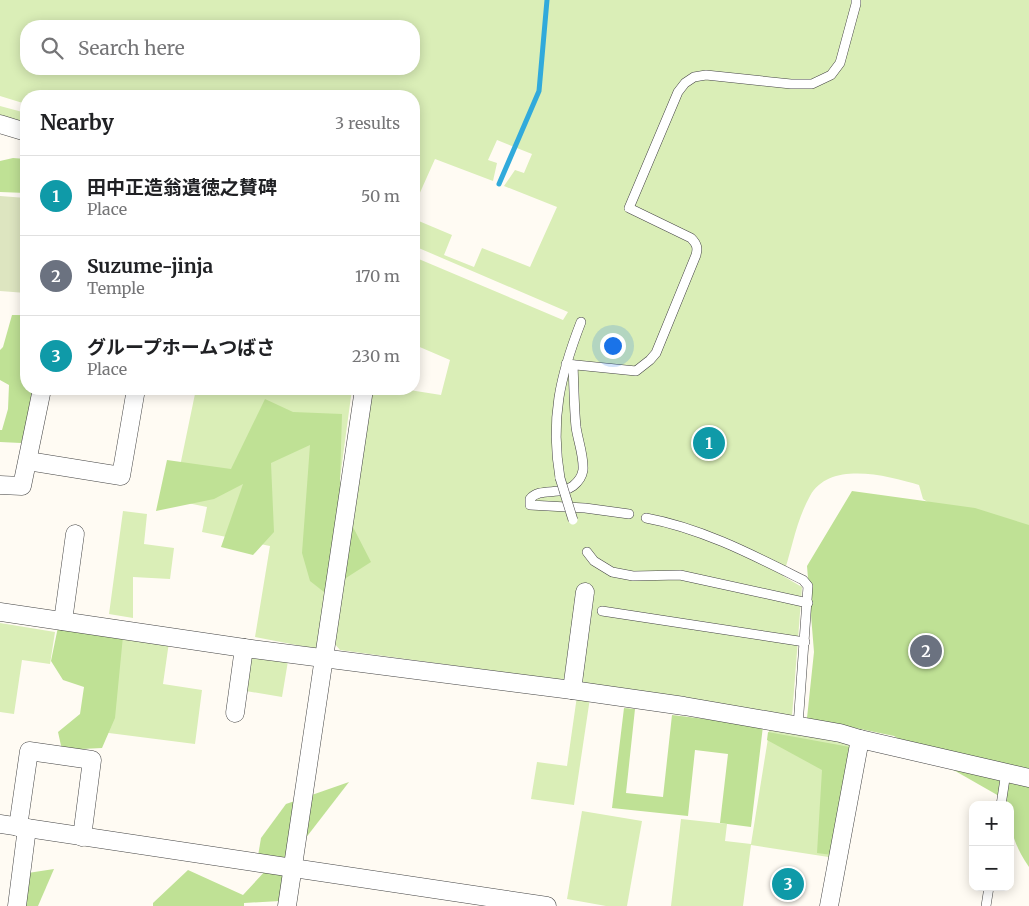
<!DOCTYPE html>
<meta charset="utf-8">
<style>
body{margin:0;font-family:Merriweather,"Noto Sans JP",serif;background:#f6f6f6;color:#202124}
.controls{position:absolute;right:15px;bottom:15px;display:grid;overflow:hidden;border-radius:10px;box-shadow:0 2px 12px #0003}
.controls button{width:45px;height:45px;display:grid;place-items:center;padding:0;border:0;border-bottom:1px solid #e0e0e0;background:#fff;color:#202124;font:25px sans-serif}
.you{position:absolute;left:612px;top:345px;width:18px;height:18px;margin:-12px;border:4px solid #fff;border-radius:50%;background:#1a73e8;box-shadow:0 0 0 8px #1a73e833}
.badge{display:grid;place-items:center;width:32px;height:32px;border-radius:50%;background:#0b8043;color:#fff;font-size:16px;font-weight:700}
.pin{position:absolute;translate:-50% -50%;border:2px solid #fff;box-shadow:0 1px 5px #0006}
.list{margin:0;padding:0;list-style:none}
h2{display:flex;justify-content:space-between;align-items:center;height:65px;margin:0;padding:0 20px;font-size:21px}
h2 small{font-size:16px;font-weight:400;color:#757577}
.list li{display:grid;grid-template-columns:32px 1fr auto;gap:15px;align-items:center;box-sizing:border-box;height:80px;padding:0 20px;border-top:1px solid #e0e0e0}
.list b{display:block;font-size:19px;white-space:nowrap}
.list p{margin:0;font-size:16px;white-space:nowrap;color:#757577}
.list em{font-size:16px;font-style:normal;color:#757577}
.icon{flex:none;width:28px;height:28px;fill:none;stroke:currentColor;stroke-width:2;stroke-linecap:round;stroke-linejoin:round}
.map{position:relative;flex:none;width:1029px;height:906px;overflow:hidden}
.search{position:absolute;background:#fff;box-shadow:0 2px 12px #0003;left:20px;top:20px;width:400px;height:55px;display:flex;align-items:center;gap:12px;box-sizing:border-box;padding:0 18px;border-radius:20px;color:#757577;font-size:19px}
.panel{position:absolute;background:#fff;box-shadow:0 2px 12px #0003;left:20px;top:90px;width:400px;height:305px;border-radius:20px}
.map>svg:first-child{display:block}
.green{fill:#daeeb7;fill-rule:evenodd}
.forest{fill:#bfe195}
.cemetery{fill:#dde5c0}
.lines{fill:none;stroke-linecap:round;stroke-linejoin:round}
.stream{stroke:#31aadb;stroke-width:5}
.lane-casing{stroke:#434343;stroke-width:10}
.street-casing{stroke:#434343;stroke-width:19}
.lane{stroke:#fff;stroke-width:9}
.street{stroke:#fff;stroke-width:18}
.lane-bridge-casing{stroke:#434343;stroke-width:10;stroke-linecap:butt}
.lane-bridge{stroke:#fff;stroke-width:9}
</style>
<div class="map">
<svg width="1029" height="906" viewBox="0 0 1029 906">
<rect width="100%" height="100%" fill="#fffbf3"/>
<g class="green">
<path d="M 0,0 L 1029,0 L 1029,531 L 934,506 L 923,499 L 919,485 C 888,476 830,460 810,496 C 796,521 792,549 783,576 L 802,587 L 792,716 L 560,680 L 340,650 L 334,643 L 371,389 L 403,389 L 441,395 L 450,360 L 415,345 L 414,346 L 414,257 L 563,320 L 568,312 L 414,246 L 414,219 L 452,235 L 444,255 L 474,267 L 482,248 L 530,267 L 557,207 L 504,186 L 515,170 L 524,173 L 532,154 L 497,140 L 488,160 L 497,163 L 493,181 L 435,159 L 414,206 L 414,96 L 26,96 L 26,104 L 0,96 ZM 26,26 L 414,26 L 414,69 L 26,69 Z"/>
<path d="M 0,106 L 26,113 L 26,124 L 0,117 Z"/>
<path d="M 196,389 L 352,389 L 317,649 L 255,637 L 270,546 L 202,532 L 207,507 L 173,500 Z"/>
<path d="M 123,511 L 147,514 L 144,544 L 174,548 L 170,579 L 133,577 L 133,618 L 109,614 Z"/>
<path d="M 0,623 L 55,632 L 50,664 L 22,660 L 14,714 L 0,712 Z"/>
<path d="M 114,635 L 169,642 L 163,684 L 202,690 L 195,744 L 101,732 Z"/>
<path d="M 250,657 L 288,661 L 282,697 L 246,691 Z"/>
<path d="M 577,696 L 590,698 L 574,805 L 531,799 L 537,762 L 567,766 Z"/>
<path d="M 770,726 L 853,740 L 835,858 L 751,845 L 743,906 L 671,906 L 681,819 L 727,824 L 725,841 L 751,844 Z"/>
<path d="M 582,811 L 642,821 L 627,906 L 606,906 L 567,899 Z"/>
</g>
<g class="forest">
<path d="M 13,158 L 26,159 L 26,193 L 0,192 L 0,161 Z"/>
<path d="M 12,315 L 26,315 L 26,389 L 33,389 L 28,423 L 21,443 L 0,442 L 0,430 L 2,430 L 8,409 L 9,385 L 0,380 L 0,350 L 3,347 Z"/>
<path d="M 265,399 L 293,412 L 342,414 L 340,481 L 354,529 L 371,562 L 324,592 L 310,581 L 302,553 L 310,445 L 271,463 L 274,532 L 253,555 L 221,547 L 243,484 L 214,499 L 156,511 L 167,460 L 231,469 Z"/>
<path d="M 852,491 L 975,508 L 1029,525 L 1029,867 C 1014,845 1010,831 1010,805 L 1002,805 L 999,796 L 894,736 L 807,718 L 814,652 L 807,566 Z"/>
<path d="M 58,627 L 123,636 L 115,718 L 102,748 L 62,750 L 58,732 L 80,714 L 84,687 L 63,680 L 51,661 Z"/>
<path d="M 624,708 L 635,709 L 626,793 L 663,797 L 672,715 L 763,726 L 751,827 L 720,823 L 728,754 L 695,750 L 688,816 L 612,808 Z"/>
<path d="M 768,732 L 850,747 L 832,855 L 817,853 L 822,770 L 767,740 Z"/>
<path d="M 349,782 L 288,861 L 258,856 L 261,838 L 286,804 Z"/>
<path d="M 54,869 L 38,906 L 24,906 L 28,873 Z"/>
<path d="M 267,869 L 285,875 L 280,901 L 244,903 L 244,906 L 153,906 L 153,903 L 188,870 L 243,895 Z"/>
</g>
<path class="cemetery" d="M 0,196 L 26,198 L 26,293 L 0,291 Z"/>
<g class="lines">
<path class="stream" d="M 499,184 L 539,91 L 547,0"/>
<defs>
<g id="lane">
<path d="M 566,364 L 636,371 L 650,360 L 656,353 L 696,255 C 698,248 697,244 691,238 L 629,208 L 678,92 L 685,83 L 694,77 L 706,75 L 791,84 L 812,84 L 831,75 L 840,63 L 856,4 L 856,0"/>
<path d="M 573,365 C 574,386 574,407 576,427 C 578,441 584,456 583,470 C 582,477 578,482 573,486 C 560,496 539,487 530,499 L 530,505 L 585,508 L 629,514"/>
<path d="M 560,478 C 550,419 560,376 581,322"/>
<path d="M 646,518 C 701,528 753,555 803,580 L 808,586 L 798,726"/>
<path d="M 587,552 L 594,561 L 612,572 L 633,576 L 680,575 L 808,603"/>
<path d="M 602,611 L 805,642"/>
<path d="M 1001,805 L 1006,772"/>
<path d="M 986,906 L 989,887"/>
</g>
<g id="street">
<path d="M 0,124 L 26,132"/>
<path d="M 28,461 L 121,476 L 136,389"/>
<path d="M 0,485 L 22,486 L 42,389"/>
<path d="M 0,612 L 244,648 L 572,690 L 684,706 L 840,733 L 860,739 L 1029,778"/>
<path d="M 63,621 L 75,534"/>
<path d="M 572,690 L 585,592"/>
<path d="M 235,713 L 244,648"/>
<path d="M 0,824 L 547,906"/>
<path d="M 18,827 L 29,751 L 92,760 L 82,837"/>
<path d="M 17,906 L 27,828"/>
<path d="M 287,906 L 364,389"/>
<path d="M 829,906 L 860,739"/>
</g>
</defs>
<use href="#lane" class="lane-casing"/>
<use href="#street" class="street-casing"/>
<use href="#lane" class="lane"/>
<use href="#street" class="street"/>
<defs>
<path id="lane-bridge" d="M 560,478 L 573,520"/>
</defs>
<use href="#lane-bridge" class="lane-bridge-casing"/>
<use href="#lane-bridge" class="lane-bridge"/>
</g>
</svg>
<div class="controls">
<button>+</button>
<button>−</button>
</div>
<div class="you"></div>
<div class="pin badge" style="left:709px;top:443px;background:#0f9aa8">1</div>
<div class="pin badge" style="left:926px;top:651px;background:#6b7280">2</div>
<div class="pin badge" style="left:788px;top:884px;background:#0f9aa8">3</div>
<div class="search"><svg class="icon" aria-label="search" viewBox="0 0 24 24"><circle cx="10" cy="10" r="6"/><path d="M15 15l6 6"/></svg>Search here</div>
<section class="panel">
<h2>Nearby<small>3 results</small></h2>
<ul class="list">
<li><span class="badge" style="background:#0f9aa8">1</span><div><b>田中正造翁遺徳之賛碑</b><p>Place</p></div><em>50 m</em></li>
<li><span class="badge" style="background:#6b7280">2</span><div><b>Suzume-jinja</b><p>Temple</p></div><em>170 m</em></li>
<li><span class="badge" style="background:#0f9aa8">3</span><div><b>グループホームつばさ</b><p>Place</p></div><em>230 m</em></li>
</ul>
</section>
</div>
